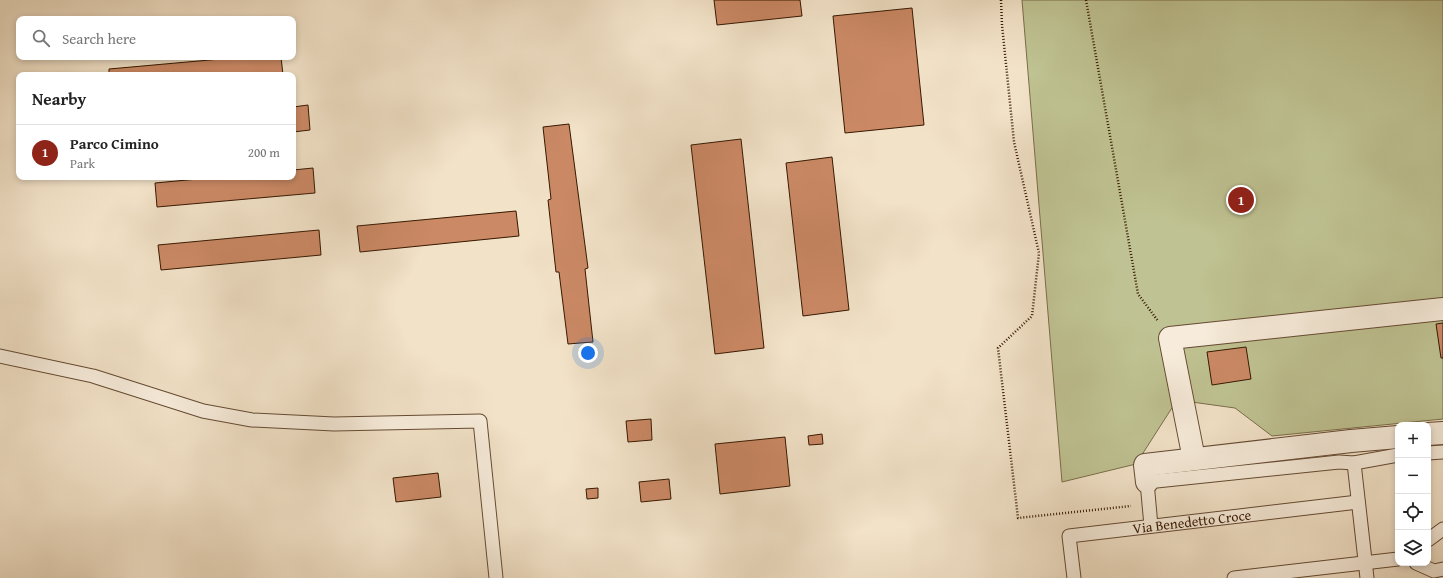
<!DOCTYPE html>
<meta charset="utf-8">
<style>
body{margin:0;font-family:"Gentium Book Plus",serif;background:#f6f6f6;color:#222}
.controls{position:absolute;right:12px;bottom:12px;display:grid;overflow:hidden;border-radius:8px;box-shadow:0 2px 6px #0003}
.controls button{width:36px;height:36px;display:grid;place-items:center;padding:0;border:0;border-bottom:1px solid #e0e0e0;background:#fff;color:#222;font:20px sans-serif}
.you{position:absolute;left:588px;top:353px;width:14px;height:14px;margin:-10px;border:3px solid #fff;border-radius:50%;background:#1a73e8;box-shadow:0 0 0 6px #1a73e833}
.badge{display:grid;place-items:center;width:26px;height:26px;border-radius:50%;background:#8f2418;color:#fff;font-size:13px;font-weight:700}
.pin{position:absolute;translate:-50% -50%;border:2px solid #fff;box-shadow:0 1px 4px #0006}
.list{margin:0;padding:0;list-style:none}
h2{display:flex;justify-content:space-between;align-items:center;height:52px;margin:0;padding:0 16px;font-size:17px}
h2 small{font-size:13px;font-weight:400;color:#767676}
.list li{display:grid;grid-template-columns:26px 1fr auto;gap:12px;align-items:center;box-sizing:border-box;height:56px;padding:0 16px;border-top:1px solid #e0e0e0}
.list b{display:block;font-size:15px;white-space:nowrap}
.list p{margin:0;font-size:13px;white-space:nowrap;color:#767676}
.list em{font-size:13px;font-style:normal;color:#767676}
.icon{flex:none;width:22px;height:22px;fill:none;stroke:currentColor;stroke-width:2;stroke-linecap:round;stroke-linejoin:round}
.map{position:relative;flex:none;width:1443px;height:578px;overflow:hidden}
.search{position:absolute;background:#fff;box-shadow:0 2px 6px #0003;left:16px;top:16px;width:280px;height:44px;display:flex;align-items:center;gap:10px;box-sizing:border-box;padding:0 14px;border-radius:8px;color:#767676;font-size:15px}
.panel{position:absolute;background:#fff;box-shadow:0 2px 6px #0003;left:16px;top:72px;width:280px;height:108px;border-radius:8px}
.map>svg:first-child{display:block}
.green{fill:#bfc292;stroke:#7a6d49}
.building{fill:#cb8965;stroke:#361800}
.lines{fill:none;stroke-linecap:round;stroke-linejoin:round}
.lane-casing{stroke:#654a32;stroke-width:15}
.street-casing{stroke:#654a32;stroke-width:24}
.path{stroke:#361800;stroke-width:2.5;stroke-dasharray:1 2;stroke-linecap:butt}
.lane{stroke:#f7ecdb;stroke-width:13}
.street{stroke:#f7ecdb;stroke-width:22}
.labels{text-anchor:middle;dominant-baseline:central;stroke-width:3;stroke-linejoin:round;paint-order:stroke}
.street-label{font-size:14px;fill:#361800;stroke:#f7ecdb}
</style>
<div class="map">
<svg width="1443" height="578" viewBox="0 0 1443 578">
<rect width="100%" height="100%" fill="#f2e2c8"/>
<filter id="stains"><feTurbulence type="fractalNoise" baseFrequency=".005" numOctaves="4"/><feColorMatrix values="0 0 0 0 .2 0 0 0 0 .09 0 0 0 0 .02 0 0 0 .5 -.17"/></filter>
<radialGradient id="worn" r=".72"><stop offset=".6" stop-color="#630" stop-opacity="0"/><stop offset="1" stop-color="#630" stop-opacity=".3"/></radialGradient>
<path class="green" d="M 1022,0 L 1443,0 L 1443,419 L 1272,436 L 1235,408 L 1177,400 L 1136,464 L 1062,482 Z"/>
<g class="building">
<path d="M 714,0 L 800,0 L 802,16 L 717,25 Z"/>
<path d="M 912,8 L 924,125 L 845,133 L 833,16 Z"/>
<path d="M 243,57 L 281,57 L 283,75 L 109,75 L 109,69 Z"/>
<path d="M 308,105 L 310,130 L 293,132 L 293,107 Z"/>
<path d="M 569,124 L 588,268 L 585,269 L 593,342 L 568,344 L 559,272 L 556,272 L 548,200 L 551,199 L 543,127 Z"/>
<path d="M 741,139 L 764,348 L 715,354 L 691,145 Z"/>
<path d="M 832,157 L 849,310 L 803,316 L 786,163 Z"/>
<path d="M 313,168 L 315,193 L 157,207 L 155,183 L 219,177 L 293,177 L 293,170 Z"/>
<path d="M 516,211 L 519,236 L 360,252 L 357,226 Z"/>
<path d="M 319,230 L 321,255 L 161,270 L 158,245 Z"/>
<path d="M 1443,323 L 1443,358 L 1441,358 L 1436,324 Z"/>
<path d="M 1246,347 L 1251,379 L 1212,385 L 1207,352 Z"/>
<path d="M 651,419 L 652,440 L 628,442 L 626,421 Z"/>
<path d="M 822,434 L 823,444 L 809,445 L 808,436 Z"/>
<path d="M 785,437 L 790,486 L 720,494 L 715,444 Z"/>
<path d="M 438,473 L 441,497 L 396,502 L 393,478 Z"/>
<path d="M 669,479 L 671,499 L 641,502 L 639,482 Z"/>
<path d="M 598,488 L 598,498 L 587,499 L 586,489 Z"/>
</g>
<g class="lines">
<defs>
<g id="lane">
<path d="M 0,356 L 93,376 L 203,411 L 252,420 L 334,424 L 480,421 L 496,578"/>
<path d="M 1428,453 L 1443,452"/>
<path d="M 1354,463 L 1367,578"/>
<path d="M 1151,526 L 1147,482 L 1339,462 L 1354,463 L 1398,455"/>
<path d="M 1428,540 L 1443,529"/>
<path d="M 1416,563 L 1434,571 L 1443,569"/>
<path id="s1" d="M 1074,578 L 1069,536 L 1358,502"/>
<path d="M 1234,578 L 1398,559"/>
</g>
<g id="street">
<path d="M 1428,434 L 1443,433"/>
<path d="M 1194,459 L 1170,338 L 1443,309"/>
<path d="M 1147,482 L 1145,465 L 1351,441 L 1398,437"/>
</g>
</defs>
<use href="#lane" class="lane-casing"/>
<use href="#street" class="street-casing"/>
<g class="path">
<path d="M 1001,0 L 1002,25 L 1014,142 L 1039,253 L 1032,316 L 998,348 L 1018,518 L 1131,506"/>
<path d="M 1086,0 L 1138,294 L 1158,321"/>
</g>
<use href="#lane" class="lane"/>
<use href="#street" class="street"/>
</g>
<g class="labels">
<g class="street-label">
<text stroke="none"><textPath href="#s1" startOffset="166">Via Benedetto Croce</textPath></text>
</g>
</g>
<rect width="100%" height="100%" filter="url(#stains)"/>
<rect width="100%" height="100%" fill="url(#worn)"/>
</svg>
<div class="controls">
<button>+</button>
<button>−</button>
<button><svg class="icon" aria-label="locate" viewBox="0 0 24 24"><circle cx="12" cy="12" r="6"/><path d="M12 2v4M12 18v4M2 12h4M18 12h4"/></svg></button>
<button><svg class="icon" aria-label="layers" viewBox="0 0 24 24"><path d="M12 4l9 5-9 5-9-5zM3 14l9 5 9-5"/></svg></button>
</div>
<div class="you"></div>
<div class="pin badge" style="left:1241px;top:200px">1</div>
<div class="search"><svg class="icon" aria-label="search" viewBox="0 0 24 24"><circle cx="10" cy="10" r="6"/><path d="M15 15l6 6"/></svg>Search here</div>
<section class="panel">
<h2>Nearby<small></small></h2>
<ul class="list">
<li><span class="badge">1</span><div><b>Parco Cimino</b><p>Park</p></div><em>200 m</em></li>
</ul>
</section>
</div>
